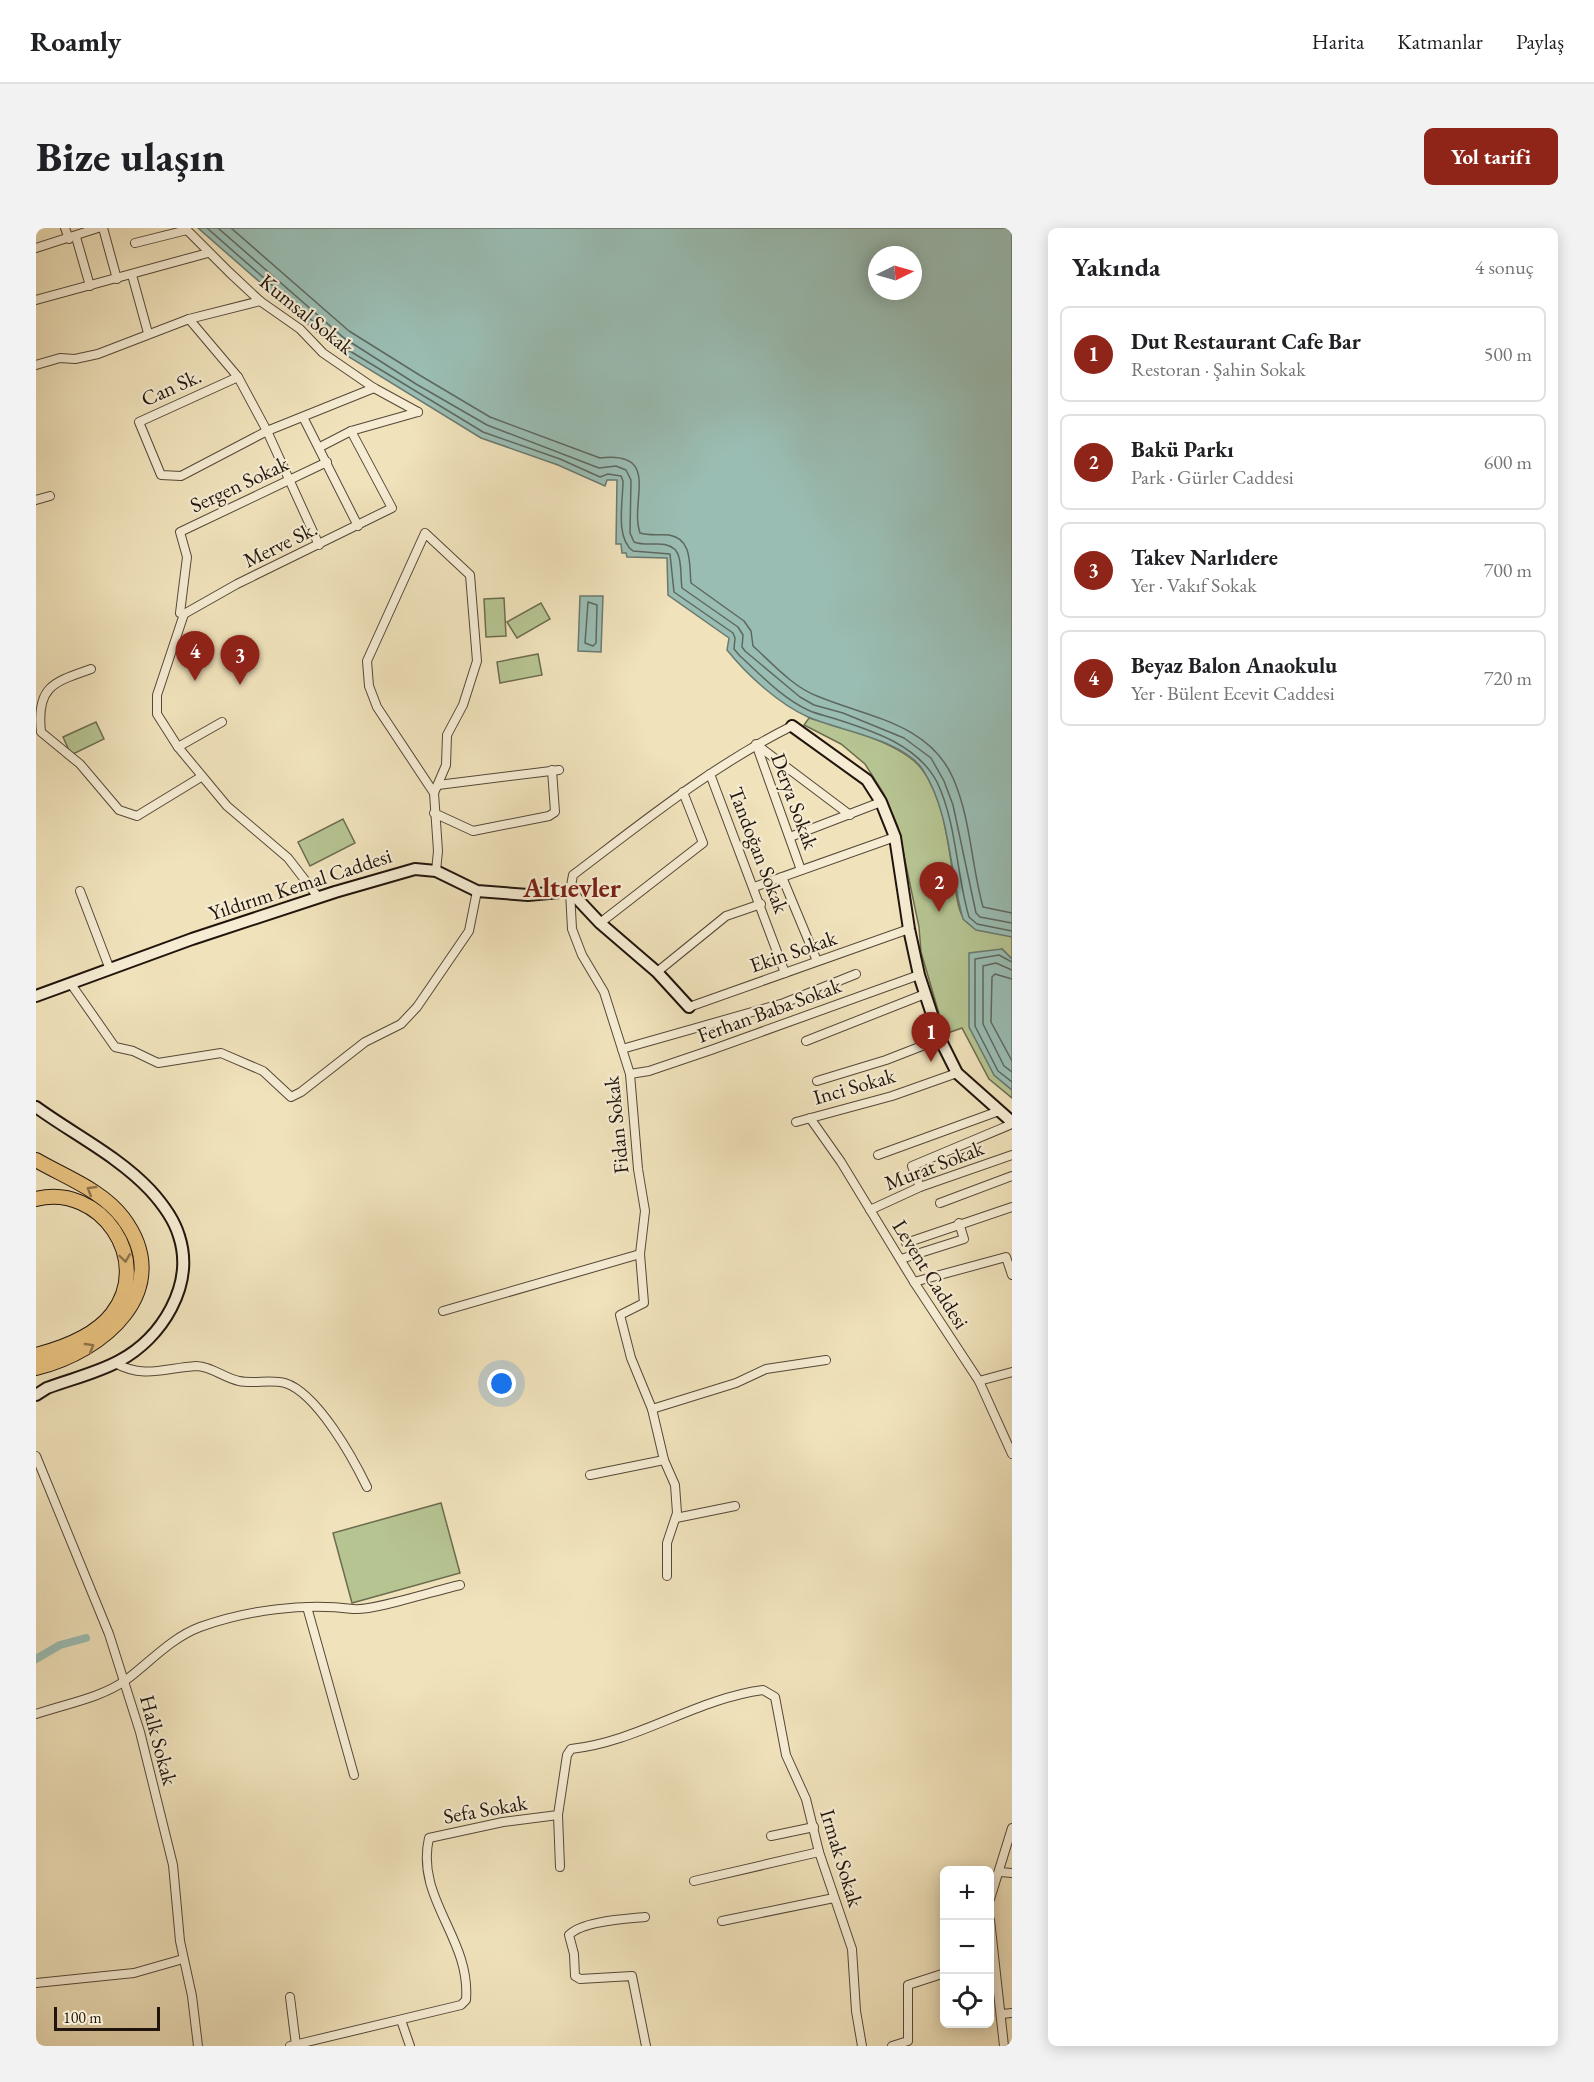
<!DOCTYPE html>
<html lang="tr">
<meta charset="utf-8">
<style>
body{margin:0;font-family:"EB Garamond",serif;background:#f2f2f2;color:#202124}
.controls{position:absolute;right:18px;bottom:18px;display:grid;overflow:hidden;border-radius:9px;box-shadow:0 3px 15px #0003}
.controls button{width:54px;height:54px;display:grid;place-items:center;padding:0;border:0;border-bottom:2px solid #e0e0e0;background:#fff;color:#202124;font:30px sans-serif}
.compass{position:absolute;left:832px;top:18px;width:54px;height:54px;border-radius:50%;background:#fff;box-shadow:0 3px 15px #0003;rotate:85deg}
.scale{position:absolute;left:18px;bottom:15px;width:106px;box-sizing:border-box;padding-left:6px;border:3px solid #21140c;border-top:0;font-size:16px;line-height:21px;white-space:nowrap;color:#21140c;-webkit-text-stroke:4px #f5ecd3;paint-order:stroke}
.you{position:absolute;left:466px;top:1156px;width:21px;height:21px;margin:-15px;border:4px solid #fff;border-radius:50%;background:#1a73e8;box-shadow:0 0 0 9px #1a73e833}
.badge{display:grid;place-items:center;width:39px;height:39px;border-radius:50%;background:#8f2418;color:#fff;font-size:20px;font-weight:700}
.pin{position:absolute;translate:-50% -50px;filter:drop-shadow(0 2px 3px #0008)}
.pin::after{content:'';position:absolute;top:32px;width:21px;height:18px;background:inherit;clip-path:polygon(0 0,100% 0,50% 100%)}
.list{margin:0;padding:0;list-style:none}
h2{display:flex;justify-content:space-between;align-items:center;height:78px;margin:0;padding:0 24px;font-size:26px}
h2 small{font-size:20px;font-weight:400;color:#757577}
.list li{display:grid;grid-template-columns:39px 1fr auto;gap:18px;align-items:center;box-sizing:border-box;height:96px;margin:0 12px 12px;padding:0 12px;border:2px solid #e0e0e0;border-radius:9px}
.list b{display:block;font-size:22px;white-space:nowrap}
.list p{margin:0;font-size:20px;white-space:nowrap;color:#757577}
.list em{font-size:20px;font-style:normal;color:#757577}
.icon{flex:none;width:33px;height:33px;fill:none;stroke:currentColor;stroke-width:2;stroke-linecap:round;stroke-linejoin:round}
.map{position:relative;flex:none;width:976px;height:1818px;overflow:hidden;border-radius:9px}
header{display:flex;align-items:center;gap:36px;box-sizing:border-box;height:84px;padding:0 30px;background:#fff;border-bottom:2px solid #e0e0e0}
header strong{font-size:28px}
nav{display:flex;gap:33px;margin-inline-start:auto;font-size:21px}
.intro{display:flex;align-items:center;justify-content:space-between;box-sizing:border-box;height:144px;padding:0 36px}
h1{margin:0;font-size:42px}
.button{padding:15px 27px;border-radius:9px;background:#8f2418;color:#fff;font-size:21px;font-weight:700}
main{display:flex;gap:36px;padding:0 36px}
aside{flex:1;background:#fff;border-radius:9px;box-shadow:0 3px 15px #0003}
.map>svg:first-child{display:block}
.green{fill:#b6c492;stroke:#6c6c4f;stroke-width:1.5}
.water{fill:#9abdb3;stroke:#6a7970;stroke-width:1.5;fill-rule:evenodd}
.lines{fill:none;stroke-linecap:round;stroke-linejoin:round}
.shore{stroke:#5e6860;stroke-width:1.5}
.canal{stroke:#9abdb3;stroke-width:8}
.street-casing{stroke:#554838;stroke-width:10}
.secondary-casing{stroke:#21140c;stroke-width:14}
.highway-casing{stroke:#21140c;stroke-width:16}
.street{stroke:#f5ecd3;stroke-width:8}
.secondary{stroke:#f5ecd3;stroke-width:10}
.highway{stroke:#e8c17e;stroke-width:14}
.oneway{stroke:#8e734b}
.labels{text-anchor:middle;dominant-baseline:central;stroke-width:4.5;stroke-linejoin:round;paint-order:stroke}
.street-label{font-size:21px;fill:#21140c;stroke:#f5ecd3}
.district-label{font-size:27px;font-weight:bold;fill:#7a1f14;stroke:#f5ecd3}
</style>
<header>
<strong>Roamly</strong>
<nav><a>Harita</a><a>Katmanlar</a><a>Paylaş</a></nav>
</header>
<div class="intro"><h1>Bize ulaşın</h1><a class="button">Yol tarifi</a></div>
<main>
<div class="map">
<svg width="976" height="1818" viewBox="0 0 976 1818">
<rect width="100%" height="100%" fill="#f0e2bb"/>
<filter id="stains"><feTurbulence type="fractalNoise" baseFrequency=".00333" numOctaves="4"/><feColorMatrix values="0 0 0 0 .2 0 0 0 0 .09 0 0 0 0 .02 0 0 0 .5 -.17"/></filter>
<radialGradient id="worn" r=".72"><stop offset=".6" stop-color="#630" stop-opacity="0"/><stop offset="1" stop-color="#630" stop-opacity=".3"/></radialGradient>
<g class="green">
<path d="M 468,370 L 470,408 L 450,409 L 448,371 Z"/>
<path d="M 505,375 L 514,391 L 481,410 L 471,394 Z"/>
<path d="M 502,426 L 506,447 L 464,455 L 461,434 Z"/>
<path d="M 773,490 C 803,498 865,515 885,540 C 907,567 911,611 917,645 C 920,658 920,683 930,693 C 942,707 960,702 976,709 L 976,731 L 966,721 L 958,847 L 976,862 L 976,870 L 953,851 L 926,800 L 909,806 L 885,724 L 883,699 L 862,599 L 848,566 L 829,536 L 805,516 L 768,497 Z"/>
<path d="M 60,494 L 68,511 L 35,527 L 27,509 Z"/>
<path d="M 307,591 L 319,615 L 274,638 L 262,614 Z"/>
<path d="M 405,1275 L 424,1345 L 316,1375 L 297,1305 Z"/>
</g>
<g class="water">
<path d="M 162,0 L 976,0 L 976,709 L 940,702 L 927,691 C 913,642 915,586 887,542 C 867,511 804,503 772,489 C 743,476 711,447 691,422 L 693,410 L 632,367 L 631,330 L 591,329 L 590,325 L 586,325 L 585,316 L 580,316 L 581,252 L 571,252 L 569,258 L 522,237 L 445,210 L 300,121 ZM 841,27 L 877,27 L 877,63 L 841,63 Z"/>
<path d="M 544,368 L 567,368 L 565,424 L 542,423 Z"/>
<path d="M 966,721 L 976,731 L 976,862 L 958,847 L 933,799 L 933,725 Z"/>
</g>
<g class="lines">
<g class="shore">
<path d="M 171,0 L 304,117 L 447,204 L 524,231 L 564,249 L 572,246 L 585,248 L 587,253 C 587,274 579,310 597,323 L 634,326 L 638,364 L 697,405 L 699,410 L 698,421 L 704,428 C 725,447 746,470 772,482 C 782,487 793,488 803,492 C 840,504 882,518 901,554 C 921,596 920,645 933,689 L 941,696 L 976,703"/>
<path d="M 182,0 L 308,110 L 380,156 L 451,197 L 563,240 L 580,238 L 590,242 L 595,252 L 594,305 L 598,314 C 606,317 614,316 622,316 C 650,316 643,339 646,360 L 702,399 L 707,407 L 706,419 L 709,423 L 764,469 L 778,477 L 807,485 L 868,510 L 895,530 L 908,553 L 917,577 L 940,685 L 944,689 L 976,695"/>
<path d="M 195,0 L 313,103 L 385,148 L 454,189 L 564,230 C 626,223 593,273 604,305 C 613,308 623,306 633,307 C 657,311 653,337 655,355 L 708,393 L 715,403 L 717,418 C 736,435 757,459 781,468 C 831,489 893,495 917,550 C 935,591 935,636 947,679 L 976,685"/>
<path d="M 552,374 L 561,377 L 560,415 L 557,418 L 549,415 Z"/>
<path d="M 976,734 L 963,727 L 939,731 L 939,798 L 962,843 L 976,854"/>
<path d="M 976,742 L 960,735 L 947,738 L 947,796 L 968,838 L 976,844"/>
<path d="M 976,751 L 959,746 L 956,749 L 955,794 L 976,833"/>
</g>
<path class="canal" d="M 0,1431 L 24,1417 L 50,1410"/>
<defs>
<g id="street">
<path d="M 29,0 L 33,11"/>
<path d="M 67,0 L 81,51"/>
<path d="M 149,0 L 193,44 L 224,73 L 264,101 L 287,125 L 338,160 L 382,184"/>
<path d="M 40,9 L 54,58"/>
<path d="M 99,15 L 151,2"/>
<path d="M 0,20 L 62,0"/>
<path d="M 96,47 L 112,105"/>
<path d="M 0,72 L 172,25"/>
<path d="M 153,91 L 202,149 L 231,203 L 283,317"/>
<path d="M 0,137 L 24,130 L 39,131 L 62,126 L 153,91 L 224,73"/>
<path d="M 202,149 L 103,194 L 125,247 L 145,248 L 231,203 L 338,160"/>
<path d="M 267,189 L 322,298"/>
<path d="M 284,219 L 315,203 L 382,184"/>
<path d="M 0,272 L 14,268"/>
<path d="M 148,386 L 121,467 L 121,486 L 142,519 L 191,578 L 252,630 L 282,669"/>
<path d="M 148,386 L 201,356 L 356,280 L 315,203"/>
<path d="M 148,386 L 144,385 L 151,329 L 144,304 L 291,234"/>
<path d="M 55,441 C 18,454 0,458 5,504 L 44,536 L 83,582 L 101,588 L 165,549"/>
<path d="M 720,516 L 765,642"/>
<path d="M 721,517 L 814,587"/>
<path d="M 142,519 L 186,494"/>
<path d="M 674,546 L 749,745"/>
<path d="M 402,557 L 523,542"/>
<path d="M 398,565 L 341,479 L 333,458 L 331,433 L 389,305 L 434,347 L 441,433 L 427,477 L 411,507 L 410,537 L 398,565 L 402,623 L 400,643"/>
<path d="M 398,585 L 437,603 L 513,588 L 519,584 L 516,542"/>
<path d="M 754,609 L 845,574"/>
<path d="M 746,649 L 781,733"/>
<path d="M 718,659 L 859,609"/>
<path d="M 44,663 L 73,739"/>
<path d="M 564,695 L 667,615 L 647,564"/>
<path d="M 621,744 L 690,688 L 725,676"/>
<path d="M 35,756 L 79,819 L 97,823 L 122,835 L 185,825 L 227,843 L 255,869 L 265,864 L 329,814 L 365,796 L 381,779 L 433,703 L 441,663"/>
<path d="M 653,779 L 873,701"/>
<path d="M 770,813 L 889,766"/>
<path d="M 586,821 L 748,775 L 820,746"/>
<path d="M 594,846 L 613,843 L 675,822 L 883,747"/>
<path d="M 781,853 L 850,832 L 904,811"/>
<path d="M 774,890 L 805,934 L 878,1054 L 943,1153 L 976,1226"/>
<path d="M 760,894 L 856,868 L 921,845"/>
<path d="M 842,927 L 963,883"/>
<path d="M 884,959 L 876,938 L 976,896"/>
<path d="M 904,975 L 976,948"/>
<path d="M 834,982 L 884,959 L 976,927"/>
<path d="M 870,1015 L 976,979"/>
<path d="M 865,1031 L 928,1011 L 923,995"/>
<path d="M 878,1054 L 970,1029 L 976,1047"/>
<path d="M 407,1083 L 604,1026"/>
<path d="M 79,1135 C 108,1151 129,1140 160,1138 C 175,1138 188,1150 203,1153 C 218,1156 235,1151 249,1155 C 281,1165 317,1230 331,1259"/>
<path d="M 943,1153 L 976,1144"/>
<path d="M 616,1181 L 700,1155 L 730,1141 L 790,1132"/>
<path d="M 0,1228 L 73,1406 L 104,1504 L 137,1637 L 144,1713 L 156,1768 L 162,1818"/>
<path d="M 554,1247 L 628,1232"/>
<path d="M 640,1290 L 699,1278"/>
<path d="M 631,1348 L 631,1315 L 641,1285 L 639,1257 L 628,1232 L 616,1181 L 595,1130 L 584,1087 L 608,1075 L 604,1026 L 609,983 L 602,941 L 594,846 L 568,764 L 546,727 L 536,701 L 534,663 L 537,647 C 607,594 676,538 756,498"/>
<path d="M 271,1379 L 318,1547"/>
<path d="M 0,1486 C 29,1476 65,1470 90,1452 C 114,1434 135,1410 164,1399 C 211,1382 267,1375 317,1381 C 337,1383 401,1362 424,1357"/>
<path d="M 522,1587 L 524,1639"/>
<path d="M 735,1608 L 778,1599"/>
<path d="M 964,1644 L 976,1645"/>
<path d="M 658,1653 L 783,1624"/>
<path d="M 954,1671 L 976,1600"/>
<path d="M 609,1689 C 590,1691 546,1693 533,1707 L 538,1726 L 539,1748 L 544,1751 L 596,1748 L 610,1818"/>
<path d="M 954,1692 L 968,1818"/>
<path d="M 686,1693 L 798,1670"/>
<path d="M 0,1755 L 98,1745 L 147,1731"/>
<path d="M 254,1769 L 260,1817"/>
<path d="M 966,1786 L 976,1785"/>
<path d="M 365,1792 L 374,1818"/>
<path d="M 254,1818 L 425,1777 L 430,1772 C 435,1710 379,1671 393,1610 L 467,1594 L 522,1587 L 531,1527 L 535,1521 C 602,1514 659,1471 727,1462 L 739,1469 L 750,1527 L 770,1571 L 783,1624 L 816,1721 L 820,1783 L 826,1818"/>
<path d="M 856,1818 L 872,1813 L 872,1757 L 909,1745"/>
</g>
<g id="secondary">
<path d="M 756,498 L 831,552 L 845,574 L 859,609 L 873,701 L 883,747 L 904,811 L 921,845 L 976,894"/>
<path d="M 0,768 L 156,711 L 299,664 L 379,641 L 400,643 L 441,663 L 492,667 L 534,663 L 564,695 L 621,744 L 653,779"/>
<path d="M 0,879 C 37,906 82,928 114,962 C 125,974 138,991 143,1008 C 159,1057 126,1110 83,1133 C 61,1145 35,1151 11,1160 L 0,1167"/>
</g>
<g id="highway">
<path d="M 0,932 C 29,949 66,962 87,990 C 141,1062 67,1124 0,1140"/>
<path d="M 0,971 C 64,955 118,1032 76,1086 C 58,1109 27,1120 0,1127"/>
</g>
</defs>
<use href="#street" class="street-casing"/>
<use href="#secondary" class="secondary-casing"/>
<use href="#highway" class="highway-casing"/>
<use href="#street" class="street"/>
<use href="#secondary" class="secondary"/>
<use href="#highway" class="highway"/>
</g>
<defs><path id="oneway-chevron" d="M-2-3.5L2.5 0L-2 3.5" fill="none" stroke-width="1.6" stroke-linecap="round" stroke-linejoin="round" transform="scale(1.5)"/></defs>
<g class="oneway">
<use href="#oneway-chevron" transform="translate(55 962) rotate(-149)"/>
<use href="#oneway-chevron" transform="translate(89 1030) rotate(82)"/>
<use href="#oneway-chevron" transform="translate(54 1119) rotate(-30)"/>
</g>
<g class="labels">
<g class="street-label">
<text transform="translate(271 86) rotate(39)">Kumsal Sokak</text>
<text transform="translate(135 159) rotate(-24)">Can Sk.</text>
<text transform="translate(203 256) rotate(-25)">Sergen Sokak</text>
<text transform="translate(244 316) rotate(-26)">Merve Sk.</text>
<text transform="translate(759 573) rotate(70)">Derya Sokak</text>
<text transform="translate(723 622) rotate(69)">Tandoğan Sokak</text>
<text transform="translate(264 656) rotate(-18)">Yıldırım Kemal Caddesi</text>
<text transform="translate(757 723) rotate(-19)">Ekin Sokak</text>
<text transform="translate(733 782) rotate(-20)">Ferhan Baba Sokak</text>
<text transform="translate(818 858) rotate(-16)">Inci Sokak</text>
<text transform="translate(580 897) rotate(-96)">Fidan Sokak</text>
<text transform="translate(898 937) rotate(-21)">Murat Sokak</text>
<text transform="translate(895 1046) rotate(58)">Levent Caddesi</text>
<text transform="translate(123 1512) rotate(75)">Halk Sokak</text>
<text transform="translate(449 1581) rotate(-10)">Sefa Sokak</text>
<text transform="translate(806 1630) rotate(73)">Irmak Sokak</text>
</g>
<g class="district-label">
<text x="536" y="659">Altıevler</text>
</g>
</g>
<rect width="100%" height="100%" filter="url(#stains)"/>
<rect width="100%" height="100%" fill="url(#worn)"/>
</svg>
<div class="controls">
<button>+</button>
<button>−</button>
<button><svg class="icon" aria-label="locate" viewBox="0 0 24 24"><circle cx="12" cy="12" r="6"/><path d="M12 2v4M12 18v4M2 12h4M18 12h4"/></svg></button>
</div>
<svg class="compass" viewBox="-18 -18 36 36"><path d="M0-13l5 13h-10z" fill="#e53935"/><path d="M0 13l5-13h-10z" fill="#757577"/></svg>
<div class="scale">100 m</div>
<div class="you"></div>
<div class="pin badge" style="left:895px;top:834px">1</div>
<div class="pin badge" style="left:903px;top:684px">2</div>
<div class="pin badge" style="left:204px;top:457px">3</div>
<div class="pin badge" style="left:159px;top:453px">4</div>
</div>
<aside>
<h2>Yakında<small>4 sonuç</small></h2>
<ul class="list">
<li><span class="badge">1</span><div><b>Dut Restaurant Cafe Bar</b><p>Restoran · Şahin Sokak</p></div><em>500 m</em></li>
<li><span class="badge">2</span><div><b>Bakü Parkı</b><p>Park · Gürler Caddesi</p></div><em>600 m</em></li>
<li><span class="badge">3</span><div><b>Takev Narlıdere</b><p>Yer · Vakıf Sokak</p></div><em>700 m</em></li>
<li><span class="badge">4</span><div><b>Beyaz Balon Anaokulu</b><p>Yer · Bülent Ecevit Caddesi</p></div><em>720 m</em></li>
</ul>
</aside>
</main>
